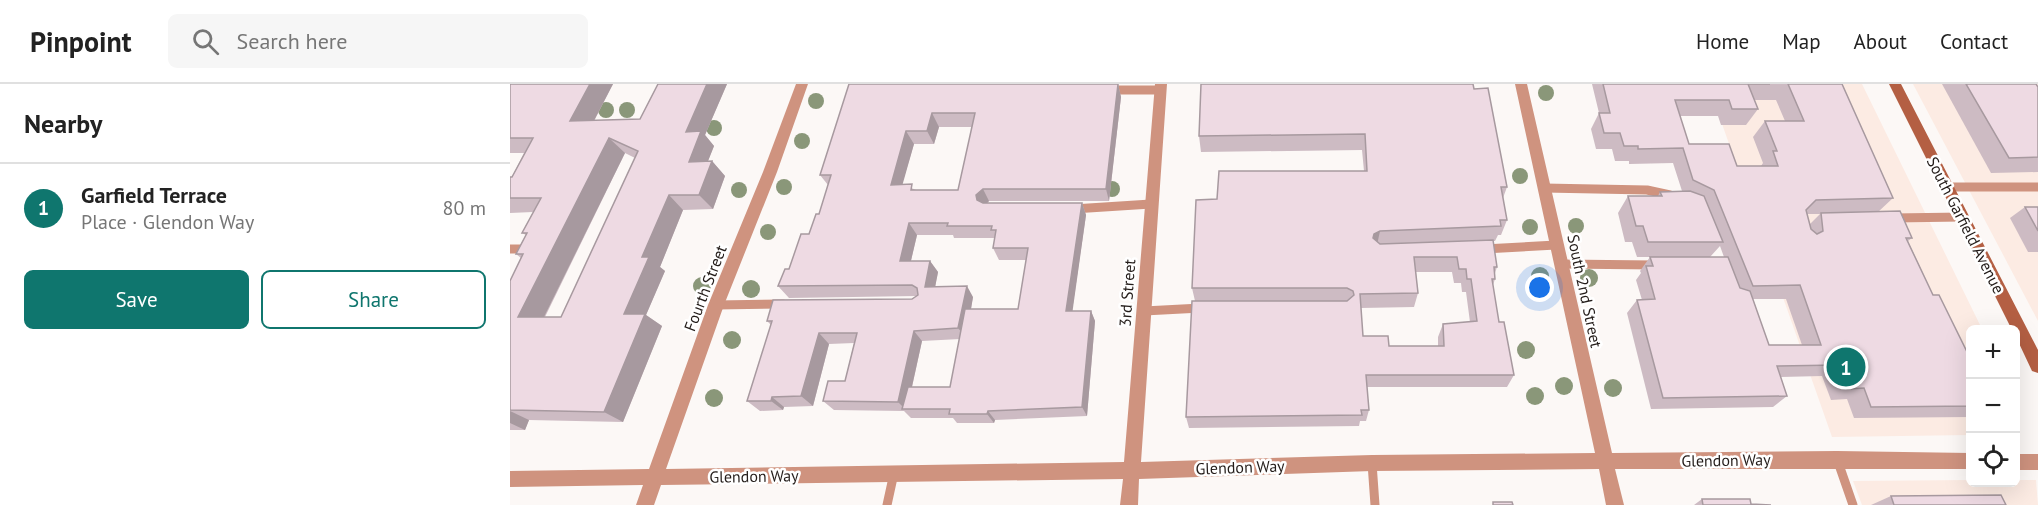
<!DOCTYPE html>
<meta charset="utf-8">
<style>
body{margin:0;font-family:"PT Sans",sans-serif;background:#f6f6f6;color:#222}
.controls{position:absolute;right:18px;bottom:18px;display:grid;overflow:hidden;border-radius:9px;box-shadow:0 6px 24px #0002}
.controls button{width:54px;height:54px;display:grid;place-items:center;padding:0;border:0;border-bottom:2px solid #e0e0e0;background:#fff;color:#222;font:30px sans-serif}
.you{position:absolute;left:1030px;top:204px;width:21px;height:21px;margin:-15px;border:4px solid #fff;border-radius:50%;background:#1a73e8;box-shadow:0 0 0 9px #1a73e833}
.badge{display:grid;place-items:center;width:39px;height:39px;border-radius:50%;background:#0f766e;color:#fff;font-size:20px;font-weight:700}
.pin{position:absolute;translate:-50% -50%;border:3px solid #fff;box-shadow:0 2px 6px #0006}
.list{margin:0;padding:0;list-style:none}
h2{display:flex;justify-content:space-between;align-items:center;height:78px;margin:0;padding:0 24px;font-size:26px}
h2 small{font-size:20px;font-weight:400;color:#767676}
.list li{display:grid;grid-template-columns:39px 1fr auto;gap:18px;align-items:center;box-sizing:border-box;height:90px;padding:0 24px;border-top:2px solid #e0e0e0}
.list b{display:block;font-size:22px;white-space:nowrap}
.list p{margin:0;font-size:20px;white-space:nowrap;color:#767676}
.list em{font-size:20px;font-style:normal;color:#767676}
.actions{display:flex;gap:12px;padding:18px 24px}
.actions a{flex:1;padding:14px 0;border:2px solid #0f766e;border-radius:9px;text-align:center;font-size:21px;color:#0f766e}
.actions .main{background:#0f766e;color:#fff}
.icon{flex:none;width:33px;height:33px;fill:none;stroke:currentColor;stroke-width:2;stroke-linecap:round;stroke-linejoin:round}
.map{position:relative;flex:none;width:1528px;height:421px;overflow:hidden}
header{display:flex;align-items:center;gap:36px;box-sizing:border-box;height:84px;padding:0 30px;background:#fff;border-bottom:2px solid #e0e0e0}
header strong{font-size:28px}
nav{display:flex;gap:33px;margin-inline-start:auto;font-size:21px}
.search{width:420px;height:54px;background:#f6f6f6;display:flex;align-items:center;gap:15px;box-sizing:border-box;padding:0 21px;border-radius:9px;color:#767676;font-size:22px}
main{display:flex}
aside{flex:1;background:#fff}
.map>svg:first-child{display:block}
.built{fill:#fcebe3}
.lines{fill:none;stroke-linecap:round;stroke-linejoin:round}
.lane{stroke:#cf937f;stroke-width:9}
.street{fill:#cf937f;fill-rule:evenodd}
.secondary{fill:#b45f43;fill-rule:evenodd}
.tree{fill:#8a9779}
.wall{fill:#cdbbc3;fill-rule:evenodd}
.shaded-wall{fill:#a7999f}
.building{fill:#eedae3;stroke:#a7999f;stroke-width:1.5;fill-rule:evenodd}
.labels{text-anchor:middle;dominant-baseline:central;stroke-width:5;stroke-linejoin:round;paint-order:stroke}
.street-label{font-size:16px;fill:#231c19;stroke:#fff}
</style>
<header>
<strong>Pinpoint</strong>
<div class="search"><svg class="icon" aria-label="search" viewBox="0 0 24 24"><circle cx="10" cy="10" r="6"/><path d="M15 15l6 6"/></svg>Search here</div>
<nav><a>Home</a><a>Map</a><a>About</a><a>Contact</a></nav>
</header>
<main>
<aside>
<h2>Nearby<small></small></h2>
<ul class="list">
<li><span class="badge">1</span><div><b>Garfield Terrace</b><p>Place · Glendon Way</p></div><em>80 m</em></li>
</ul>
<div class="actions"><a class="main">Save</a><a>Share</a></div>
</aside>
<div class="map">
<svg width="1528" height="421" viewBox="0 0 1528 421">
<rect width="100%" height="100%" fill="#fcf8f6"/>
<g class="built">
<path d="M 1198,0 L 1352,0 L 1472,245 L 1460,246 L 1460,351 L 1322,353 Z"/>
<path d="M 1403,0 L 1528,0 L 1528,237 Z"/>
<path d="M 1460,396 L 1460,398 L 1506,398 L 1506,396 L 1526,396 L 1528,421 L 1352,421 L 1343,397 Z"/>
</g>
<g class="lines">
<g class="lane">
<path d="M 599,6 L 651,6"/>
<path d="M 1437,103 L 1528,103"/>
<path d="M 1034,104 L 1137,106 L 1160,111"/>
<path d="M 563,125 L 641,120"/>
<path d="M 1383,134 L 1452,133"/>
<path d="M 0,165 L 19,165"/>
<path d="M 974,165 L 1046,161"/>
<path d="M 1051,180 L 1145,181"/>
<path d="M 206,221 L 273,220"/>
<path d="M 634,227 L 691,224"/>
<path d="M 1327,375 L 1343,421"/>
<path d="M 862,379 L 865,421"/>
<path d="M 377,421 L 384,389"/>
</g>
<g class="street">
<path d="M 286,0 L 298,0 L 267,88 L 214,221 L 156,385 L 614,378 L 645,0 L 657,0 L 631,378 L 862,371 L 1085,369 L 1005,0 L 1017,0 L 1102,369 L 1327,367 L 1460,369 L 1460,385 L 1105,385 L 1114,421 L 1096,421 L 1089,385 L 862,387 L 629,395 L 628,421 L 610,421 L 613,395 L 151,401 L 144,421 L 126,421 L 133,401 L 0,403 L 0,387 L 139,385 L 198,221 L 253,88 Z"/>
<rect x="1506" y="370" width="22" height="16"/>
</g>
<path class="secondary" d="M 1379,0 L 1391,0 L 1528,266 L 1528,289 L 1522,287 L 1506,253 L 1506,246 L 1502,246 Z"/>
</g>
<g class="tree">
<circle cx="1036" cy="9" r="8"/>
<circle cx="306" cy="17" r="8"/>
<circle cx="96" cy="26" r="8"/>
<circle cx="117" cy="26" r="8"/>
<circle cx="204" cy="44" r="8"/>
<circle cx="292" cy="57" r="8"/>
<circle cx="1010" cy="92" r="8"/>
<circle cx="274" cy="103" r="8"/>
<circle cx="602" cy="105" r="8"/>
<circle cx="229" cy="106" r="8"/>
<circle cx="1066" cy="142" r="8"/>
<circle cx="1020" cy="143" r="8"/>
<circle cx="258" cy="148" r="8"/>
<circle cx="1030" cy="192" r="9"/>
<circle cx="1079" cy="194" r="9"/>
<circle cx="192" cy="202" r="9"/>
<circle cx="241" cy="205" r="9"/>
<circle cx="222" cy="256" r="9"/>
<circle cx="1016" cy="266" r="9"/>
<circle cx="1054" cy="302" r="9"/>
<circle cx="1103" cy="304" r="9"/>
<circle cx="1025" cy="312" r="9"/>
<circle cx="204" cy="314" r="9"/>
</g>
<g class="wall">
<path d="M 0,0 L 103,0 L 84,37 L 130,35 L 148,0 L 217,0 L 195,51 L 204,62 L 198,77 L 202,77 L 215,92 L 203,125 L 173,126 L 150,183 L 155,187 L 136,231 L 152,242 L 113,338 L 19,336 L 15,346 L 0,346 L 0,197 L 11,174 L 6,170 L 16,151 L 12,149 L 23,128 L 0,129 L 0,93 L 2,93 L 14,69 L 0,69 ZM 115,69 L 125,74 L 51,233 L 35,233 Z"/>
<path d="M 339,0 L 608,0 L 611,13 L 599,117 L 479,117 L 478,119 L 572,119 L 576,131 L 562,227 L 581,227 L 585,237 L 577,332 L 485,336 L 484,339 L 447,339 L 443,334 L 401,334 L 394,327 L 324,326 L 313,317 L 335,297 L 344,259 L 319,260 L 303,322 L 274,323 L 273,326 L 250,327 L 237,317 L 261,241 L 257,237 L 402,215 L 406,212 L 279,214 L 268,202 L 279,185 L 299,150 L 309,130 L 318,101 L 310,91 ZM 429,43 L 462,43 L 448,106 L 406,106 L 392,100 L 404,60 L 424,60 ZM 407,151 L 443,151 L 444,154 L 485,154 L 483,164 L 489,176 L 516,176 L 508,225 L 461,225 L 463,213 L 425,203 L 428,188 L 420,177 L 401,177 ZM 450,255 L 440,303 L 402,303 L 412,257 Z"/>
<path d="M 1082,0 L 1332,0 L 1383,114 L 1368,128 L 1402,154 L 1398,157 L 1423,211 L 1461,276 L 1461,333 L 1344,334 L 1337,315 L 1321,316 L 1312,292 L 1271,293 L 1277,312 L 1263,323 L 1141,325 L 1117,229 L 1127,216 L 1132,216 L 1126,196 L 1131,189 L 1130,187 L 1140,173 L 1127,173 L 1122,158 L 1115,158 L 1108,129 L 1118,112 L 1148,112 L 1150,108 L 1172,107 L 1163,79 L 1119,80 L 1119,77 L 1105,77 L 1102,65 L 1086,65 L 1081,45 L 1089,29 ZM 1244,16 L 1266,16 L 1275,37 L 1255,37 L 1243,53 L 1253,79 L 1251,82 L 1227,82 L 1179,60 L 1170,32 L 1208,32 L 1211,41 L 1236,41 L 1248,25 ZM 1297,130 L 1310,130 L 1300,140 ZM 1210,162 L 1214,173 L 1200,173 ZM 1243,215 L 1276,215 L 1292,261 L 1259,261 Z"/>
<path d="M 1432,0 L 1526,0 L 1528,3 L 1528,88 L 1481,89 Z"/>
<path d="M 964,5 L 997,103 L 993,114 L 997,136 L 991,151 L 988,151 L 985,157 L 983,157 L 987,183 L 985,189 L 985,195 L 983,201 L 989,238 L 1004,291 L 997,303 L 857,303 L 859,326 L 856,337 L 850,337 L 849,342 L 679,344 L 676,333 L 685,217 L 682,204 L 707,115 L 854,87 L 852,66 L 691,68 L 689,52 ZM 906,188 L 942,188 L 944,199 L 951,199 L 952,208 L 956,208 L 960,238 L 933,240 L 928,253 L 928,262 L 879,262 L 853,252 L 851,224 L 904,223 L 908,209 Z"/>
<path d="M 1515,123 L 1528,123 L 1528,168 L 1518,168 L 1500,134 Z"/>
<path d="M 1381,412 L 1496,421 L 1361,421 Z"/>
<path d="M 1192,415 L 1241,420 L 1261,421 L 1184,421 Z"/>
</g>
<g class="shaded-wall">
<path d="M 80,0 L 103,0 L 76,52 L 60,37 Z"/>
<path d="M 197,0 L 217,0 L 195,51 L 204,62 L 192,92 L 179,78 L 176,48 Z"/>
<path d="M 608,0 L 611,13 L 599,117 L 596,105 Z"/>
<path d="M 422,29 L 429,43 L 424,60 L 417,47 Z"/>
<path d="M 396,47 L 404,60 L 389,113 L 381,101 Z"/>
<path d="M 99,54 L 115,69 L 28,245 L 8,233 Z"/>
<path d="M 202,77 L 215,92 L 203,125 L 189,111 Z"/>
<path d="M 473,105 L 479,117 L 472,123 L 467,116 L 466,111 Z"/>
<path d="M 159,111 L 173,126 L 150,183 L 155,187 L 136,231 L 152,242 L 113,338 L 94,328 L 114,230 L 132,173 Z"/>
<path d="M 572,119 L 576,131 L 561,238 L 556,227 Z"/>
<path d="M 399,139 L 407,151 L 398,189 L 390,177 Z"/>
<path d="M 870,147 L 867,161 L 861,164 L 864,150 Z"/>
<path d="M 420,177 L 428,188 L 423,214 L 415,203 Z"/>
<path d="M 457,202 L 463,213 L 456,254 L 448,244 Z"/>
<path d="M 581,227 L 585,237 L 577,332 L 572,323 Z"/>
<path d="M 404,247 L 412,257 L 397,325 L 395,325 L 388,318 Z"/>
<path d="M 309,249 L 319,260 L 303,322 L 291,312 Z"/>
<path d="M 262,313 L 274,323 L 273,326 L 261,317 Z"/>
<path d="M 0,327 L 19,336 L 15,346 L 0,339 Z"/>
<path d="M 478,327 L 485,336 L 484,339 L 477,330 Z"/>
</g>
<g class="building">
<path d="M 0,0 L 80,0 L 60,37 L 130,35 L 148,0 L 197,0 L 176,48 L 191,47 L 179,78 L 202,77 L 189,111 L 159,111 L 132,173 L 139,173 L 114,230 L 135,230 L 94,328 L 0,326 L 0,197 L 13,170 L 6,170 L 17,149 L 12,149 L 31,114 L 0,114 L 0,93 L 2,93 L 23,54 L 0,54 ZM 99,54 L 128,67 L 51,233 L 8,233 Z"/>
<path d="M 339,0 L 608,0 L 596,105 L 473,105 L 466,111 L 467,116 L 473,119 L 572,119 L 556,227 L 581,227 L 572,323 L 478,327 L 477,330 L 439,330 L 440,325 L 392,325 L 398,303 L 440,303 L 455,225 L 508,225 L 518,164 L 483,164 L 486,146 L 481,146 L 482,142 L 437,142 L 438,139 L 399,139 L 390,177 L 420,177 L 415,203 L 457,202 L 448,244 L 404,247 L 388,318 L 313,317 L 318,297 L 335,297 L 347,249 L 309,249 L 291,312 L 262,313 L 261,317 L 237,317 L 262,237 L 257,237 L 263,216 L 402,215 L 408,211 L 407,204 L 402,201 L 268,202 L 275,185 L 279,185 L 291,150 L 299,150 L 306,130 L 309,130 L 321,91 L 310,91 ZM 422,29 L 465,29 L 448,106 L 401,106 L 402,100 L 381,101 L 396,47 L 417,47 Z"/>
<path d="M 691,0 L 963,0 L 964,5 L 978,4 L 997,103 L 991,103 L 997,136 L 990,136 L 991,142 L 870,147 L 864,150 L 863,154 L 870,160 L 983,156 L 987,183 L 984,183 L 985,195 L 982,195 L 989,238 L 994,238 L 1004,291 L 856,291 L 859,326 L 851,326 L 852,331 L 676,333 L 682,217 L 837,217 L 844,211 L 843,207 L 837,204 L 682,204 L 686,116 L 707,115 L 709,87 L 857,87 L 855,50 L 689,52 ZM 904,173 L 947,173 L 949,185 L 956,185 L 957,195 L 961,195 L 967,237 L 933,240 L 934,262 L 879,262 L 878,252 L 853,252 L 850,210 L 908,209 Z"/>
<path d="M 1093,0 L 1260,0 L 1238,0 L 1248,25 L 1222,25 L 1219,16 L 1165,16 L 1179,60 L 1219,60 L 1227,82 L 1268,82 L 1263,67 L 1267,67 L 1255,37 L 1294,37 L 1278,0 L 1332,0 L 1383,114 L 1306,116 L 1296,126 L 1301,145 L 1307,150 L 1313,147 L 1311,129 L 1390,127 L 1402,154 L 1396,154 L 1423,211 L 1429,211 L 1461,276 L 1461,322 L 1361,323 L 1354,304 L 1337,305 L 1328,281 L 1267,282 L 1277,312 L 1153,314 L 1127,216 L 1145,215 L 1136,182 L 1143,182 L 1140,173 L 1218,173 L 1230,204 L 1240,207 L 1259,261 L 1311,261 L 1290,201 L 1243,202 L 1204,106 L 1183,96 L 1173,64 L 1128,65 L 1128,62 L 1114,62 L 1110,49 L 1094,49 L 1089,29 L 1100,29 Z"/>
<path d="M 1456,0 L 1526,0 L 1528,3 L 1528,73 L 1499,74 Z"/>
<path d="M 1180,107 L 1194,112 L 1213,158 L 1138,158 L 1133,142 L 1126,142 L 1118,112 L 1152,112 L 1150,108 Z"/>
<path d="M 1515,123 L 1528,123 L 1528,147 Z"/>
<path d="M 1491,411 L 1496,421 L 1384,421 L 1381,412 Z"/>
<path d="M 1192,415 L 1240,415 L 1241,420 L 1261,421 L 1193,421 Z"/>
<path d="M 983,418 L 1002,418 L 1003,421 L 983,421 Z"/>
</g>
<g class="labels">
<g class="street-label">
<text transform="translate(1456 141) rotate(63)">South Garfield Avenue</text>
<text transform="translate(195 204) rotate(-69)">Fourth Street</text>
<text transform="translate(1075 207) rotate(78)">South 2nd Street</text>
<text transform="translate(617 209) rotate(-86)">3rd Street</text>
<text transform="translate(1216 376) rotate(-1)">Glendon Way</text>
<text transform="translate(730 383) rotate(-2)">Glendon Way</text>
<text transform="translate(244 392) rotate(-1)">Glendon Way</text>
</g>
</g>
</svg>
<div class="controls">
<button>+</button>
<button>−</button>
<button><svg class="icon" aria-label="locate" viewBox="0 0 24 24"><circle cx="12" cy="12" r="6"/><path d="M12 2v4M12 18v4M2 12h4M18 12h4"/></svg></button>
</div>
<div class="you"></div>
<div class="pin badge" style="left:1336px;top:283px">1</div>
</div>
</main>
